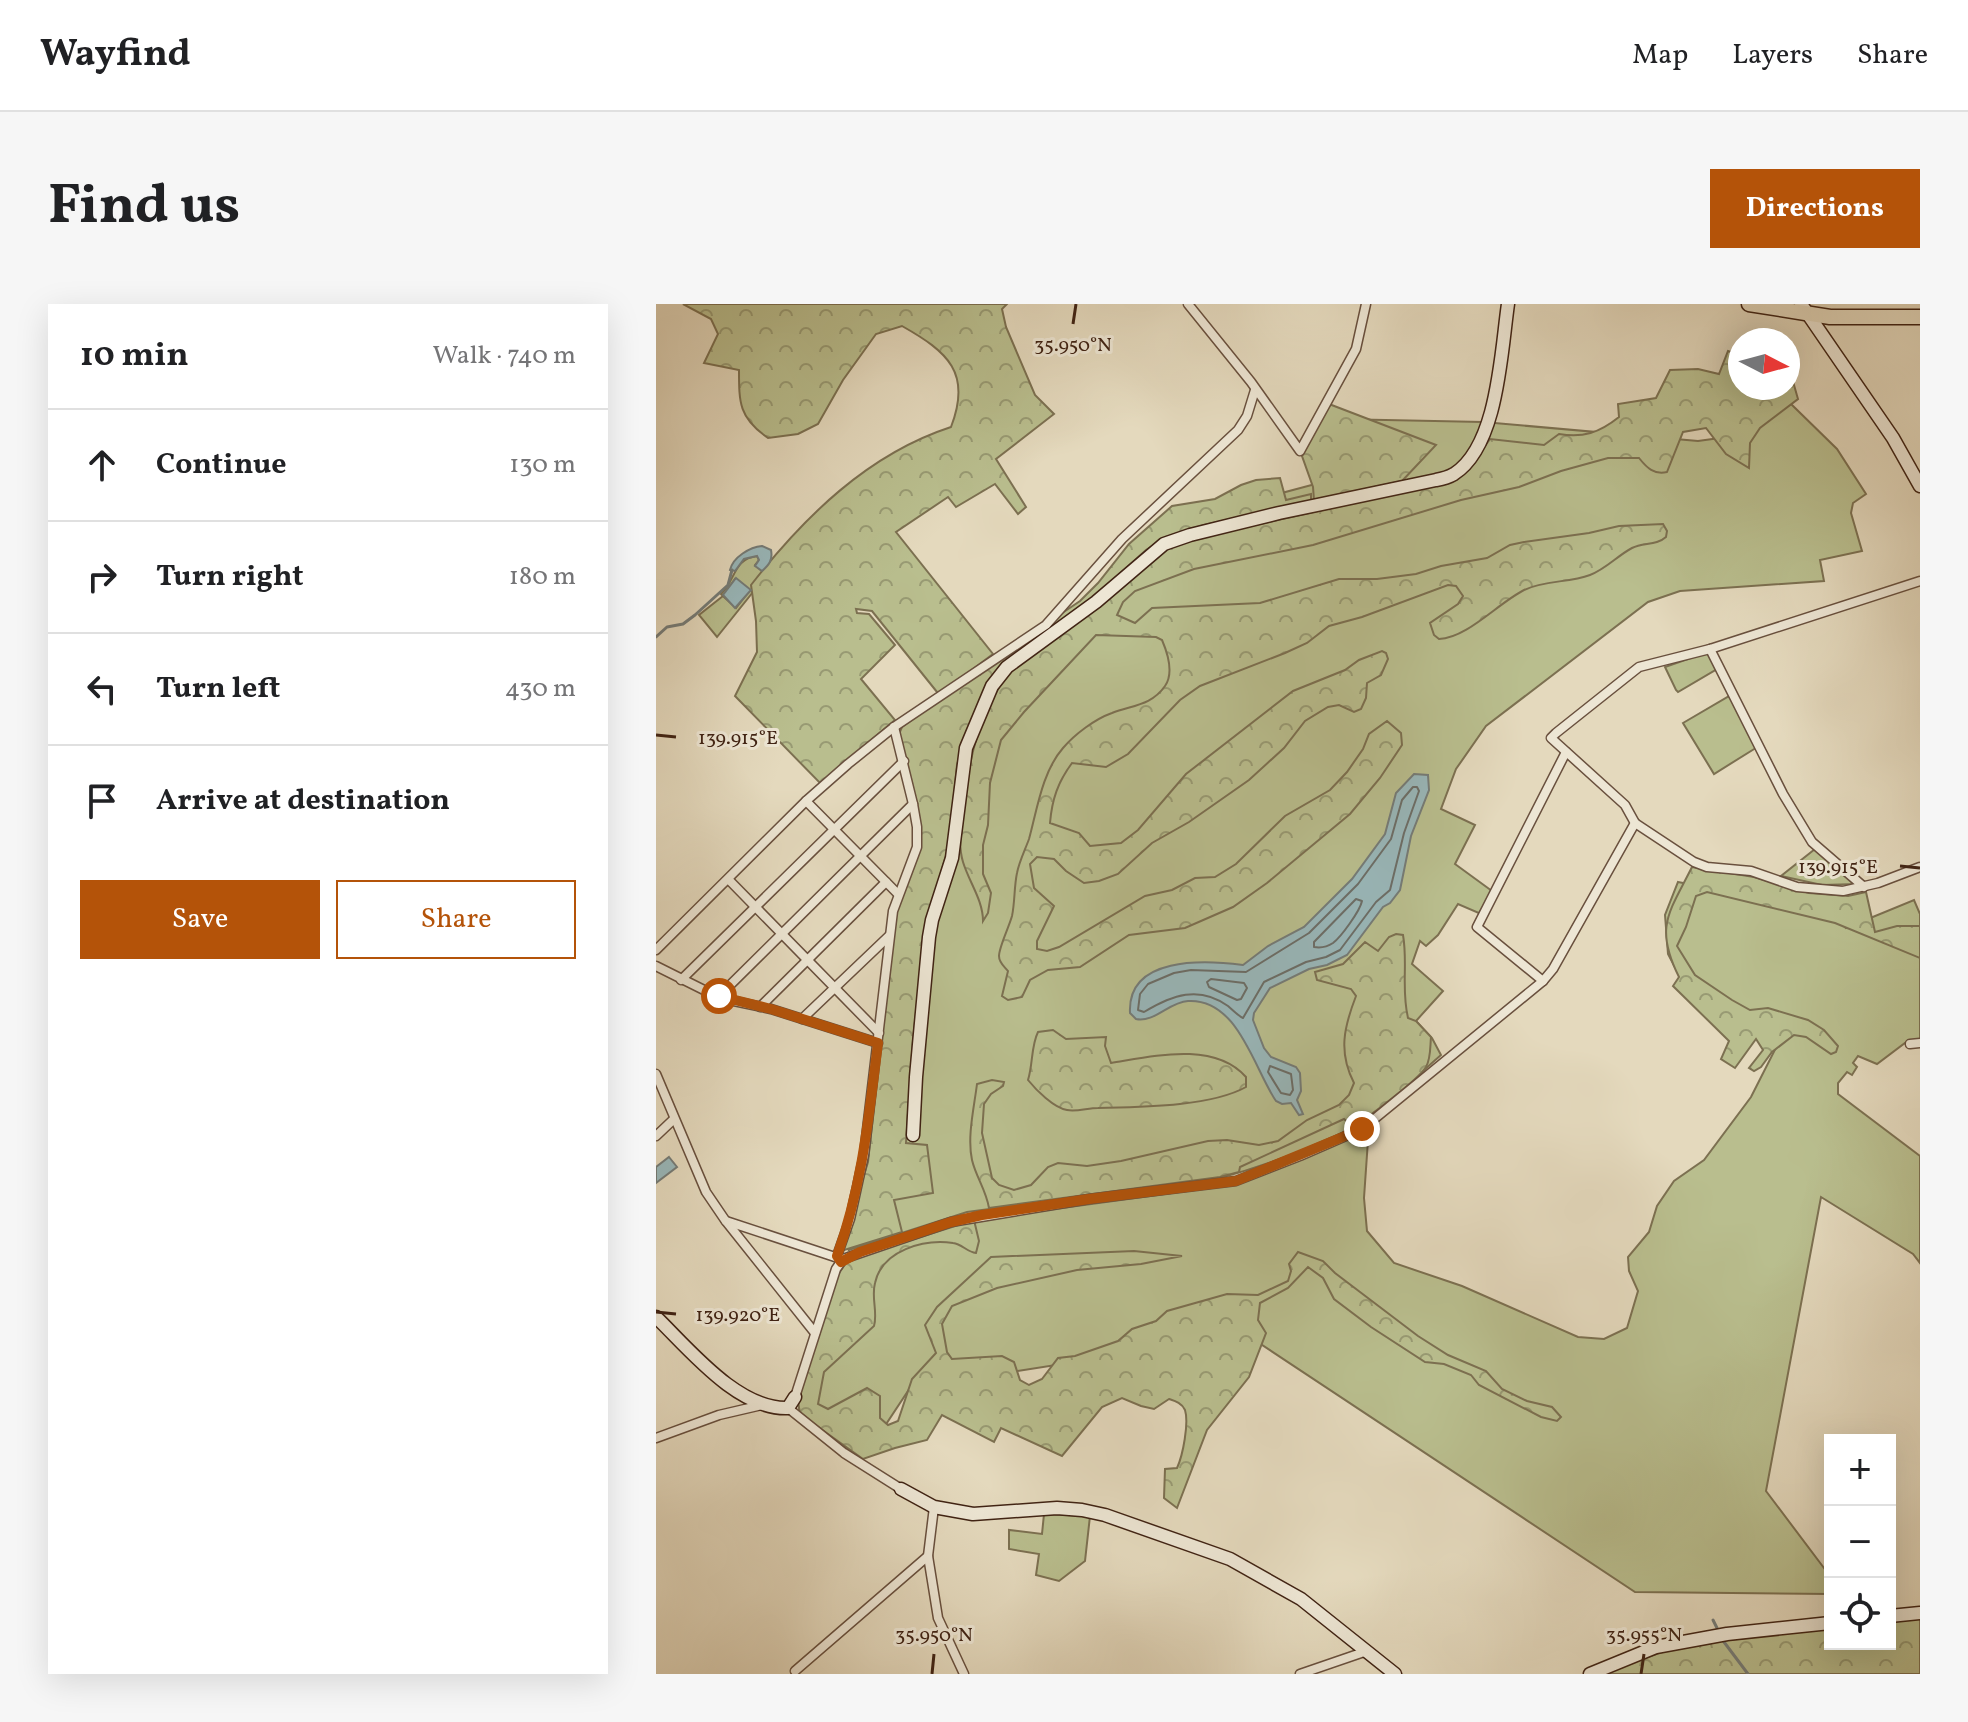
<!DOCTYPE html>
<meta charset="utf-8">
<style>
body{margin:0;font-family:Vollkorn,serif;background:#f6f6f6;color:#202124}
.controls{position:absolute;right:24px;bottom:24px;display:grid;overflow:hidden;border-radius:0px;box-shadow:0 8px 32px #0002}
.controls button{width:72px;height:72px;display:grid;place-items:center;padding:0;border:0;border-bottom:2px solid #e0e0e0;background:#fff;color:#202124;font:40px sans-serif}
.compass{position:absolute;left:1072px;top:24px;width:72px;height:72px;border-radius:50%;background:#fff;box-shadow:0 8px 32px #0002;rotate:96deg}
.stop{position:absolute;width:24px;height:24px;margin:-18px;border:6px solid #b45309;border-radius:50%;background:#fff}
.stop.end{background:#b45309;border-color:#fff;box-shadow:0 2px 8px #0008}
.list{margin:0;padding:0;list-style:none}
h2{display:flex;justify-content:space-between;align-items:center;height:104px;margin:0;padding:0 32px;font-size:34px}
h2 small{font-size:26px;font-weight:400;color:#757577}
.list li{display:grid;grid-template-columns:52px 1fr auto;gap:24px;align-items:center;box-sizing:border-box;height:112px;padding:0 32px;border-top:2px solid #e0e0e0}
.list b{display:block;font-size:30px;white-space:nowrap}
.list em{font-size:26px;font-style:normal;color:#757577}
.actions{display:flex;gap:16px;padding:24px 32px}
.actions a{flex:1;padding:18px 0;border:2px solid #b45309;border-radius:0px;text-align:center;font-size:28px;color:#b45309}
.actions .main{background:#b45309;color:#fff}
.icon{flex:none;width:44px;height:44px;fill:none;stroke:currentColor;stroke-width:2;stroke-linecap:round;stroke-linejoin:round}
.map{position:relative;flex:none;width:1264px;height:1370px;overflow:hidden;border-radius:0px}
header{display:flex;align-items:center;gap:48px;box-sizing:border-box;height:112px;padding:0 40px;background:#fff;border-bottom:2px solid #e0e0e0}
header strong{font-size:38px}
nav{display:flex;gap:44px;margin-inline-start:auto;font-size:28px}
.intro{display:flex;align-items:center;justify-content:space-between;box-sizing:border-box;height:192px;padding:0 48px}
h1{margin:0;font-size:56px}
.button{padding:20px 36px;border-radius:0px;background:#b45309;color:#fff;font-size:28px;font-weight:700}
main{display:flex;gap:48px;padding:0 48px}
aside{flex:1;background:#fff;border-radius:0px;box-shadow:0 8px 32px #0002}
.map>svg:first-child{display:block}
.grass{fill:#b9be8e;stroke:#7c7051;stroke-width:2;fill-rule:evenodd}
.forest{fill:url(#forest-crowns);stroke:#7c7051;stroke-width:2}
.water{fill:#99b8bb;stroke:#757c78;stroke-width:2}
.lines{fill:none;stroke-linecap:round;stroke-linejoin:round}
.shore{stroke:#6c6e68;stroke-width:2}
.stream{stroke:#757c78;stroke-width:3}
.street-casing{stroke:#69503e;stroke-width:11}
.secondary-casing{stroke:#402314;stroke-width:15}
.primary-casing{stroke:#402314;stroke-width:17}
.street{stroke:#ede6d4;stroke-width:8}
.secondary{stroke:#ede6d4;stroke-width:12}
.primary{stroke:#e4d9bd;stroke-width:14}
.route{stroke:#b45309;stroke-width:10}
.ticks{fill:none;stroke:#402314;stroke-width:3}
.ticks-label{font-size:20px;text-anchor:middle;fill:#402314;stroke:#ede6d4;stroke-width:6;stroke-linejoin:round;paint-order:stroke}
</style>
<header>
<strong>Wayfind</strong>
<nav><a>Map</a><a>Layers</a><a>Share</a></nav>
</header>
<div class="intro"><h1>Find us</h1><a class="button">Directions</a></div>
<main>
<aside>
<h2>10 min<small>Walk · 740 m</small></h2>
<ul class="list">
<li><svg class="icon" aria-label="ahead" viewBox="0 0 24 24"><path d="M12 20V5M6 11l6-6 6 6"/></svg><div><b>Continue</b></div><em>130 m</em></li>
<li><svg class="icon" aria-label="right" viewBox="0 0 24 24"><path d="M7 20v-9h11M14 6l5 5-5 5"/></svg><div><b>Turn right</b></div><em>180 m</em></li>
<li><svg class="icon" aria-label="left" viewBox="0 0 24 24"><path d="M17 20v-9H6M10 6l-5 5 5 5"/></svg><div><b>Turn left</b></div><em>430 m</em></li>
<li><svg class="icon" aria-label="arrive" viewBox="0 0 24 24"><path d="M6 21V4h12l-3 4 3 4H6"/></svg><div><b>Arrive at destination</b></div></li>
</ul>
<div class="actions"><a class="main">Save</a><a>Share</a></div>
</aside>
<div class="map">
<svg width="1264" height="1370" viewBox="0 0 1264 1370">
<defs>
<pattern id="forest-crowns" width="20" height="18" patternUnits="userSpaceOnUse" patternTransform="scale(2)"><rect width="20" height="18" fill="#b9be8e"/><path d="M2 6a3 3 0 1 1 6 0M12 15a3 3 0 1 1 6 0" fill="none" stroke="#989a73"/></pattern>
</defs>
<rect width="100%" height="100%" fill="#e4d9bd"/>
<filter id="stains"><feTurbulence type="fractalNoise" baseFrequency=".0025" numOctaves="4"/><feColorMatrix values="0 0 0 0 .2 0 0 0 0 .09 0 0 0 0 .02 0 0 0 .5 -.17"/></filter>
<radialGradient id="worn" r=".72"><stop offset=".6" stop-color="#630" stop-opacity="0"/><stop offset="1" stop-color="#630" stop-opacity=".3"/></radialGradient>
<g class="grass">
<path d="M 1135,100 L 1181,145 L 1210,190 L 1197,199 L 1195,209 L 1206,247 L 1164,256 L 1168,277 L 1024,287 L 992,298 L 830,422 L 800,465 L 785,505 L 819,521 L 799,560 L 836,587 L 825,610 L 802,600 L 782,631 L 770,642 L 764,637 L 756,660 L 787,687 L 760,717 L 776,734 L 785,751 C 762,771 739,794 714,812 C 680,837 605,863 564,874 L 311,908 L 193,946 L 217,872 L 264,536 L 346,360 L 430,299 L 490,239 L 562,206 L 667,178 L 681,115 L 827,118 L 1042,137 L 1071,133 Z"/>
<path d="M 101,252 L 103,256 L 99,261 L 106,267 L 113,268 L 61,333 L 43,311 L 67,292 L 65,290 C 80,276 77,255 101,252 ZM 79,275 L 94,286 L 80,304 L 67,292 Z"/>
<path d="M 1049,349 L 1053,349 L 1061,365 L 1022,388 L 1020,386 L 1009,363 Z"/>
<path d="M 1075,391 L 1103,442 L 1058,470 L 1027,419 Z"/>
<path d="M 1159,545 L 1202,580 L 1166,581 L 1125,572 Z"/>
<path d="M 1022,578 L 1172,607 L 1190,624 L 1258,596 L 1264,610 L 1264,735 L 1249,739 L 1221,760 L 1202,752 L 1197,759 L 1201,763 L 1196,771 L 1191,768 L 1182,779 L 1182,790 L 1264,852 L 1264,959 L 1257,950 L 1165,893 L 1110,1187 L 1174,1272 L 1174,1290 L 979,1288 L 591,1031 L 254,1084 L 207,1155 L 144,1110 L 143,1103 L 186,963 L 325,915 L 575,881 L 707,829 L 712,836 L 708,894 L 711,927 L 738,959 L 806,982 L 922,1033 L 948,1035 L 971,1024 L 982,987 L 973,967 L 972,953 L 993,928 L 1001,902 L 1018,877 L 1048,856 L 1095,793 L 1131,722 L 1078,705 L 1024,673 L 1012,650 L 1009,611 Z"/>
<path d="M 388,1210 L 434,1212 L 429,1257 L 403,1277 L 380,1271 L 383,1250 L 353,1245 L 353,1226 L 386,1230 Z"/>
</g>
<g class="forest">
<path d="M 27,0 L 351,0 L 346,5 L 350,23 L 379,91 L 398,110 L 340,155 L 370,203 L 362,210 L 339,180 L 300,203 L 292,193 L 240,228 L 337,350 L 285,389 L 281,388 L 216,307 L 200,305 L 201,309 L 213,310 L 239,341 L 205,375 L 239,416 L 164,479 L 79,392 L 101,348 L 100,317 L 95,281 C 148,213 212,150 295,123 C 316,69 292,48 246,22 L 220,30 L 187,76 L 162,120 L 142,130 L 112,134 C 83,114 83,99 83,66 L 48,59 L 62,30 L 55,15 Z"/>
<path d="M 1072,47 L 1084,51 L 1084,84 L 1132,84 L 1132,60 L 1142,95 L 1104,124 L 1094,139 L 1093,164 L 1070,150 L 1050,124 L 1027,128 L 1011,168 C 998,171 991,164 983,154 L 952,154 L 905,167 L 863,183 L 805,196 L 657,241 L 538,265 L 479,287 L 467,298 L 461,311 L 479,319 L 496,304 L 604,299 L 683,275 L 721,275 L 760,270 L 785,262 L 831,254 L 854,241 L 868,238 L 933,229 L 963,222 L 1007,220 L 1011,227 L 1010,233 C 1000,242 987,238 976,244 C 961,252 950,265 934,271 C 913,279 888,276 868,286 C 841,300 811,334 783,335 L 778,331 L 774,319 L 802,300 L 807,292 L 800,282 L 792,281 L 706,313 L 673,322 L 651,339 L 629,349 L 544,382 L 524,396 L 472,450 L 450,463 L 416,459 C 402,478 396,495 394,519 L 423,529 L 434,542 L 465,539 L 482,526 L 530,470 L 637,387 L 689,366 L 703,356 L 726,347 L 730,349 L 732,355 L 725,371 L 711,379 L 710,394 L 705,405 L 698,408 L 683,401 L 672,403 L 649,417 L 628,444 L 593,476 L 533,518 L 496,539 L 462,570 L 443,577 L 428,579 L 410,567 L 398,555 L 381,553 L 374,560 L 378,584 L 398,602 L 381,637 L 381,645 L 391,647 L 403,643 L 489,592 L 516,586 L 539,574 L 559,573 L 580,560 L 629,512 L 674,486 L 691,468 L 707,445 L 713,430 L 731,417 L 745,429 L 746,441 L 724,474 L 694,510 L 611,579 L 577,603 L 529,624 L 473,631 L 424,663 L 392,666 L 374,676 L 366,693 L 352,696 L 346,692 L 352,667 C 348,662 343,659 343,652 C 343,643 353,623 356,612 C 359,598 358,583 361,569 C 363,558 369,546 373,535 C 381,506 386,468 407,444 C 419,430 439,415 456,409 C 476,401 495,402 509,382 C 518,369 512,350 506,336 L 500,333 L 440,331 L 368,408 L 345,436 L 334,479 L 332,521 L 327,541 L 327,570 L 335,589 L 332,609 L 327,617 C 327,596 313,578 307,558 C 302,542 305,525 307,509 C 312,459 322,408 354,368 L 510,244 L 536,235 L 752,187 L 817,159 L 834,135 L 888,141 L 903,130 C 927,134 943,129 963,113 L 962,100 L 1000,94 L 1014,66 L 1042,65 L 1063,70 Z"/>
<path d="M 673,100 L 780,141 L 746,177 L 658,196 L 657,183 L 646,152 Z"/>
<path d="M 624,174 L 630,196 L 655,190 L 655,197 L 548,221 L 510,233 L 490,246 L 440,291 L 346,360 L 306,442 L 301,461 L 293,541 L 270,620 L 257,735 L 250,839 L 271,841 L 277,889 L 238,896 L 246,928 L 185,947 L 212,858 L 239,609 L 263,543 L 243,430 L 246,423 L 332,359 L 424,297 L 442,279 L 473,240 L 516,202 L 559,195 L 585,181 L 600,176 Z"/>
<path d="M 1036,563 L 1098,573 L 1153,589 L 1192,592 L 1210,588 L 1219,628 L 1241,622 L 1264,622 L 1264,654 L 1179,619 L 1051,588 L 1040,592 L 1030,623 L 1021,642 L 1039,671 L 1076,696 L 1094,706 L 1112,704 L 1152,716 L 1168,726 L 1182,742 L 1180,748 L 1175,750 L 1150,733 L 1138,731 L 1116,748 L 1105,763 L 1098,767 L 1093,764 L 1107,746 L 1100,735 L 1079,764 L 1065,755 L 1073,737 L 1017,682 L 1023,673 C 998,623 1013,609 1036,563 Z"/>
<path d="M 740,630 L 747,631 C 752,659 745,685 752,714 L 760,717 L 775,733 C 774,743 775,754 770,763 C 762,776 711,814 697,823 L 688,815 L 584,863 L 583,868 L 564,873 L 333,904 C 330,886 320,873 316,856 C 311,833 318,804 321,780 L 336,776 L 348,778 L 347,782 L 335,790 L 328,800 L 326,829 L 336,874 L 343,881 L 358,886 L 375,881 L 392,863 L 402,859 L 431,862 L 465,857 L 552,837 L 571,836 L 603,841 L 622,837 L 651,816 L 683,801 L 693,791 L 698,779 C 682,748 688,723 700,692 L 695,685 L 661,676 L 659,668 L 687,660 L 709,638 L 722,647 L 733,633 Z"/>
<path d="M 397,726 L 410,735 L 450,733 L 449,742 L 455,759 C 498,752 558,737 590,773 L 590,783 C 554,803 483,803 442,804 C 432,804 420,808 411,806 C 398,804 380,786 372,776 C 377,760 375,742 382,728 Z"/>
<path d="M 318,916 L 323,937 L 320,949 C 311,948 306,940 297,939 C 268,935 226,946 219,979 C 215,994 222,1008 218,1022 L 168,1068 L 162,1100 L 172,1105 L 211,1084 L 224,1092 L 224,1114 L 232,1121 L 242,1117 L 256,1075 L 280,1049 L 269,1021 L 281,1003 L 335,953 L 478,947 L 526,952 L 485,960 L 421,966 L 341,984 L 296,1002 L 286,1020 L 291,1048 L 296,1055 L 346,1052 L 358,1058 L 364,1076 L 373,1081 L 386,1075 L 402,1054 L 419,1052 L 462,1037 L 476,1025 L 500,1017 L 511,1007 L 571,990 L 602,991 L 632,977 L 635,967 L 633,960 L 642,948 L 667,957 L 679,969 L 762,1032 L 792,1051 L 830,1067 L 846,1085 L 871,1097 L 896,1103 L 905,1113 L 901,1117 L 885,1113 L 823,1081 L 815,1071 L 788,1060 L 769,1058 L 715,1023 L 678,995 L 667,974 L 652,963 L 632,984 L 604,999 L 602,1016 L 610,1029 L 593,1073 L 551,1126 L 521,1204 L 508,1194 L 509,1165 L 521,1164 C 527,1151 533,1119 529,1106 C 526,1099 519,1097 513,1095 L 498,1105 L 485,1102 L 466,1094 L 446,1103 L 406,1152 L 345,1124 L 338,1138 L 286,1111 L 271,1136 L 239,1144 L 207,1155 L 144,1110 L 142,1097 L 179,975 L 192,956 Z"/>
<path d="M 1264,1314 L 1264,1370 L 943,1370 L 1009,1347 L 1064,1337 L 1174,1324 L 1174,1340 L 1234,1340 L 1234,1317 Z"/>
</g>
<g class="water">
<path d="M 106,242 L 115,246 C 117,256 113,261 106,267 L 99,262 L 103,256 L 101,252 L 88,255 L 79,267 L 74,266 C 77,253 94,243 106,242 Z"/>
<path d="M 80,274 L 95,286 L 79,304 L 67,291 Z"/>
<path d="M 758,470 L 772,471 L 773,486 L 755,532 L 744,586 L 734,599 L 727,603 L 691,651 L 671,661 L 653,665 L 614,684 L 598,709 L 597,716 L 608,744 L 615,753 L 640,763 L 644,769 L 645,787 L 641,796 L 647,810 L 643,811 L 635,799 L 626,800 L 620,797 C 598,765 582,694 532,697 C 513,698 498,719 480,715 L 474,709 C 471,652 548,656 587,661 L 612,642 L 648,623 L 696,575 L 729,530 L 740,489 Z"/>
<path d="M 13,853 L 21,863 L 0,879 L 0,863 Z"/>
</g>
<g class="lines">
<g class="shore">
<path d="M 757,483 L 761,483 L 763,487 L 748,529 L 734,586 L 720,598 L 684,646 L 670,653 L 650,658 L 608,678 L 587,714 C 581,711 578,707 572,702 C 543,681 516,691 488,708 L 482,706 L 484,690 L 492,680 L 518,669 L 535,666 L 590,668 L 653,629 L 702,580 L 735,535 L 746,496 Z"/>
<path d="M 700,595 L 706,597 C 704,607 685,633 677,639 C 671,643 664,644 658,643 L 658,638 Z"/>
<path d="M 555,675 L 588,679 L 591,684 L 585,695 L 581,696 L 553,683 L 551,678 Z"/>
<path d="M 614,762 L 635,770 L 637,786 L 634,791 L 625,789 L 612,768 Z"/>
</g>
<g class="stream">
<path d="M 0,333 L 11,323 L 27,320 L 39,311 L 72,281 L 76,266"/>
<path d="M 1057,1316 L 1061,1324"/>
<path d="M 1068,1338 L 1092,1370"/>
</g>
<defs>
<g id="street">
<path d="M 532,0 L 595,78 L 644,147 L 700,45 L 710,0"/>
<path d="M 1054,345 L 1127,490 L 1156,538 L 1208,583"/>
<path d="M 150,497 L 242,590"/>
<path d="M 979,519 L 969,501 L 895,434 L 900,429 L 983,363 L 1054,345 L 1264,277"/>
<path d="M 73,576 L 223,729"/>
<path d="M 0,646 L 150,497 L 192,460 L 238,423 L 390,321 L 466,235 L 582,126 L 591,112 L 599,86"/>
<path d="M 0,662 L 50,687 L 73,696 L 115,705 L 222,739"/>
<path d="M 25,676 L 248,457"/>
<path d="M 887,677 L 821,623 L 910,448"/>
<path d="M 63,692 L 257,500"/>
<path d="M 104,703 L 230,578"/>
<path d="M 146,715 L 233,632"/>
<path d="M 1254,740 L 1264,739"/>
<path d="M 0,770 L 50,888 L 69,916 L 159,1029"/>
<path d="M 0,832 L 18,815"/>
<path d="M 70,917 L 182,954"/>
<path d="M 181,952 L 194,915 L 208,851 L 237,607 L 261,543 L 261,523 L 257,500 L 238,423"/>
<path d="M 139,1093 L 180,965 L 187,955 L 295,918 L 433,895 L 580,877 L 644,852 L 706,825 L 887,677 L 897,665 L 979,519 L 1038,558 L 1051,563 L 1095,567 L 1141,583 L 1187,587 L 1222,579 L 1264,563"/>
<path d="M 132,1104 L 188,1149 L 245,1185"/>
<path d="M 0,1134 L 63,1111 L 106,1101"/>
<path d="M 278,1203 L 272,1252 L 282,1314 L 308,1370"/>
<path d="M 139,1367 L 272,1252"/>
<path d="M 644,1370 L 711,1347"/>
</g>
<g id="secondary">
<path d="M 1145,0 L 1237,134 L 1264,182"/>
<path d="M 257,831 L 260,773 L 273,633 L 276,616 L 296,554 L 310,444 L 336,382 L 351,363 L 440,298 L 508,240 L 534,231 L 623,209 L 780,176 C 786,175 793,173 798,170 C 842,142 845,48 852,0"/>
<path d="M 0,1013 C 33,1045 82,1106 132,1104 L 139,1093"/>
<path d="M 245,1185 L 278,1203 L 317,1210 L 401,1204 L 426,1206 L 449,1211 L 574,1255 L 645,1295 L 739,1370"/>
<path d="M 1234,1312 L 1264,1309"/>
<path d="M 934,1370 L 1000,1343 L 1071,1330 L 1174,1319"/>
</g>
<path id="primary" d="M 1093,0 L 1174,13 L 1264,13"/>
</defs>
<use href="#street" class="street-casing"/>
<use href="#secondary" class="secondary-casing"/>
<use href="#primary" class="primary-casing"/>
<use href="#street" class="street"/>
<use href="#secondary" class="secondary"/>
<use href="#primary" class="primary"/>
</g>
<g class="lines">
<path class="route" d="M 63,692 L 115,705 L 222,739 C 213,811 206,883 181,952 L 185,958 L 204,948 L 295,918 L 326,911 L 433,895 L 580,877 L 706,825"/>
</g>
<path class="ticks" d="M 417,20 L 420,0M 0,431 L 20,433M 1244,562 L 1264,564M 0,1008 L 20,1010M 276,1370 L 278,1350M 985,1370 L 988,1350"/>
<g class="ticks-label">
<text x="417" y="47">35.950°N</text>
<text x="82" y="440">139.915°E</text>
<text x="1182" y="569">139.915°E</text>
<text x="82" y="1017">139.920°E</text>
<text x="278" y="1337">35.950°N</text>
<text x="988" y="1337">35.955°N</text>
</g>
<rect width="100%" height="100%" filter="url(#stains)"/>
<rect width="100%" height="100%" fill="url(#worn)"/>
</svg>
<div class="controls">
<button>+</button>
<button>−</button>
<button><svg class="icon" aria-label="locate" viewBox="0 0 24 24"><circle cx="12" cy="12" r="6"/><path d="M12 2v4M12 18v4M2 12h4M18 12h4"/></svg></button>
</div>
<svg class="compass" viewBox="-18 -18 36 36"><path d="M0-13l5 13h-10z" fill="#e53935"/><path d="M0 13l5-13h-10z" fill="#757577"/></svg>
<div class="stop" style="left:63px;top:692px"></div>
<div class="stop end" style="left:706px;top:825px"></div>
</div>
</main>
